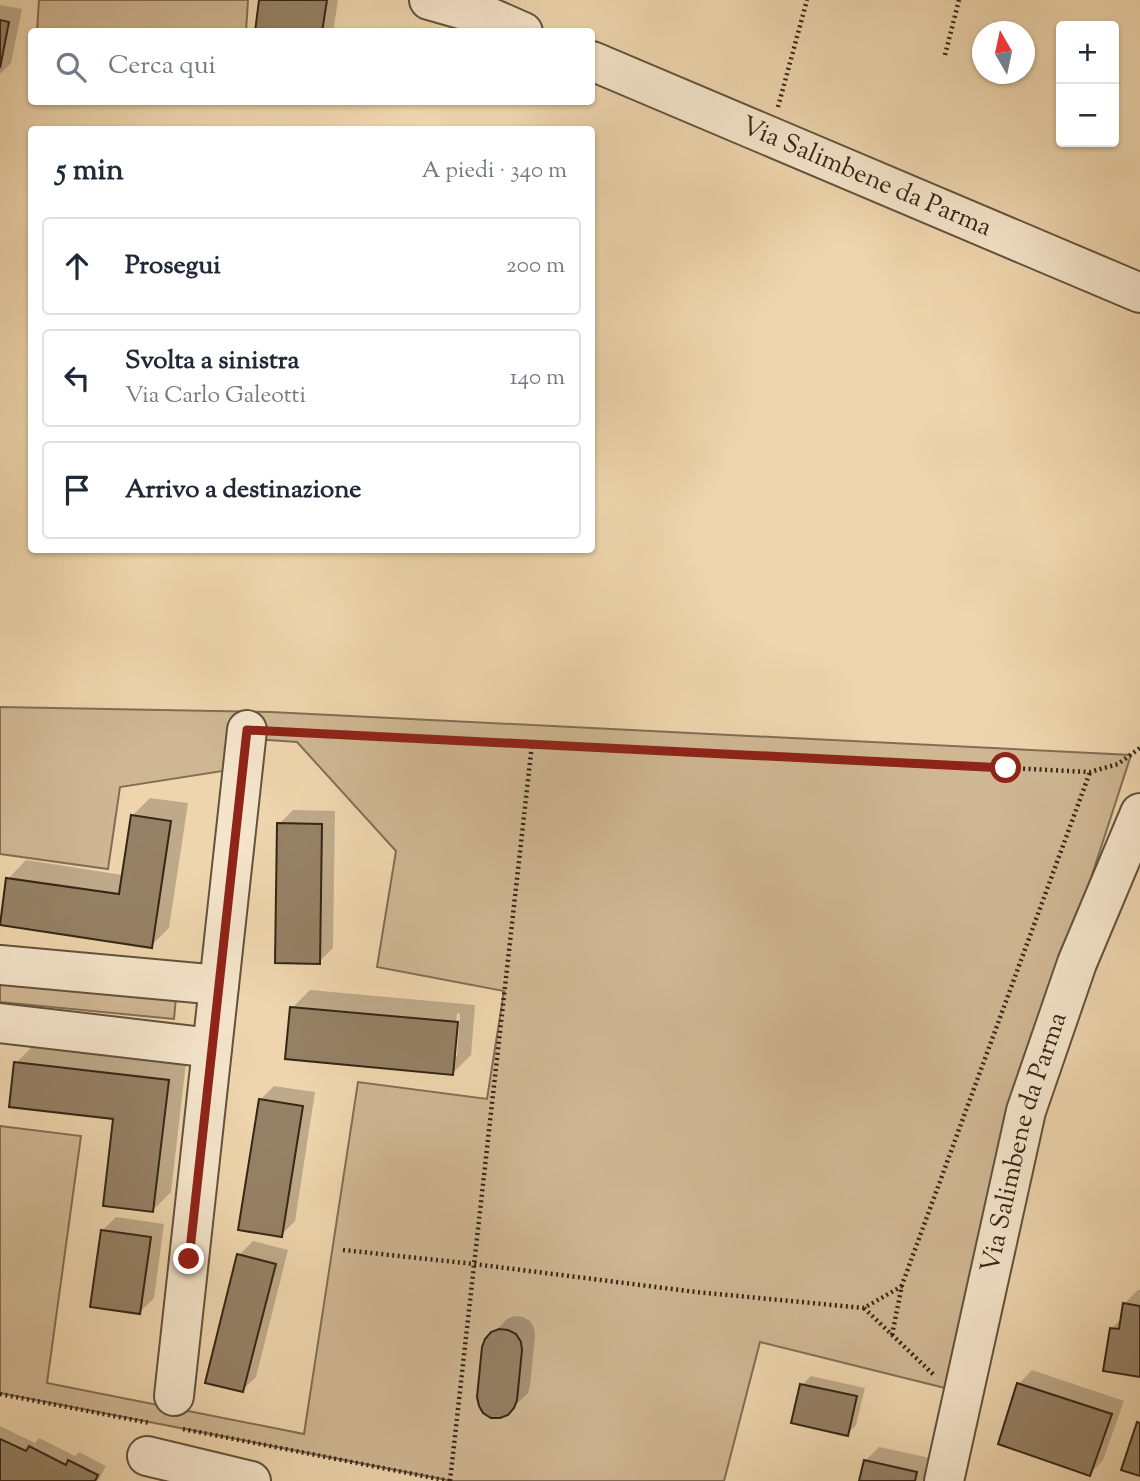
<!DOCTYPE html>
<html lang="it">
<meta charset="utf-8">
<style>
body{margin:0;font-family:"Sorts Mill Goudy",serif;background:#f6f6f7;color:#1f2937}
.controls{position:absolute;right:21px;top:21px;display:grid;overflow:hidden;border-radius:7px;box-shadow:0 2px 5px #0004}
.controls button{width:63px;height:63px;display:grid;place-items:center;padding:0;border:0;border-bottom:2px solid #e0e1e3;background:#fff;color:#1f2937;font:35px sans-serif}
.compass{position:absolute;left:972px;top:21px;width:63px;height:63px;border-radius:50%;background:#fff;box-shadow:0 2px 5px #0004;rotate:351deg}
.stop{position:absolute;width:21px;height:21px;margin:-16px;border:5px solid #8f2418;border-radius:50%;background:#fff}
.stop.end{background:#8f2418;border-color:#fff;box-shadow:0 2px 7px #0008}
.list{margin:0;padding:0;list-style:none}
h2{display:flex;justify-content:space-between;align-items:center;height:91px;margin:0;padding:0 28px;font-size:30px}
h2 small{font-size:23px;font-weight:400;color:#747a83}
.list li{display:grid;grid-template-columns:46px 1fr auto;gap:21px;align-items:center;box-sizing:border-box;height:98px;margin:0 14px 14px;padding:0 14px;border:2px solid #e0e1e3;border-radius:7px}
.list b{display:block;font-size:26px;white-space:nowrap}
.list p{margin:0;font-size:23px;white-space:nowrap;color:#747a83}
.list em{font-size:23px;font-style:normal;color:#747a83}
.icon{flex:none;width:38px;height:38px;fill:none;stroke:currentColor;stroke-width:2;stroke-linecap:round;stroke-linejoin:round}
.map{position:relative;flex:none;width:1140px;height:1481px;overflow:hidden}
.search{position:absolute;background:#fff;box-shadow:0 2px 5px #0004;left:28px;top:28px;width:567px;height:77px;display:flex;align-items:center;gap:18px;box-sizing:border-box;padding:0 24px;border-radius:7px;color:#747a83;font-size:26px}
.panel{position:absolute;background:#fff;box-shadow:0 2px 5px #0004;left:28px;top:126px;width:567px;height:427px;border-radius:7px}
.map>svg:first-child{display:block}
.green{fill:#cfb793;stroke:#826e54;stroke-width:2}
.shadow{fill:#0003;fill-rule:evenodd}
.building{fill:#958165;stroke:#352616;stroke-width:2}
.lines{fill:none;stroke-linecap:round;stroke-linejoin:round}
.minor-casing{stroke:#63523c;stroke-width:42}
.path{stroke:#352616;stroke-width:4.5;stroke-dasharray:2 3.5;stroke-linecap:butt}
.minor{stroke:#f4e4ca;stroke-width:38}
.route{stroke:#8f2418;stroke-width:9}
.labels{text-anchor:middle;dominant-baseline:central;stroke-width:5;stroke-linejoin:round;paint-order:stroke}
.street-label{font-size:26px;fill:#352616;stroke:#f4e4ca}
</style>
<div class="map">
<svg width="1140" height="1481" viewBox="0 0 1140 1481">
<rect width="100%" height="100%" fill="#eed5ad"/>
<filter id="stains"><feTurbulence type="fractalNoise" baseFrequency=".00286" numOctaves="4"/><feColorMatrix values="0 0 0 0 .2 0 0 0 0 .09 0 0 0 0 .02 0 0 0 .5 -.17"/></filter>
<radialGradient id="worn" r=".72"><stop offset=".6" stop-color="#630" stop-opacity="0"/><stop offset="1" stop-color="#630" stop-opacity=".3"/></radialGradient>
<g class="green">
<path d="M 39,0 L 248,0 L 246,31 L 37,31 Z"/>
<path d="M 0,707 L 271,712 L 1131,755 L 1017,1106 L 945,1388 L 760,1342 L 724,1481 L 452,1481 L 0,1393 L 0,1126 L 81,1136 L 47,1383 L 304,1434 L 358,1082 L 487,1099 L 504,991 L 377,967 L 396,851 L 297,742 L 227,737 L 223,771 L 120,787 L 108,869 L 0,854 Z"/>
<path d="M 0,981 L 176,997 L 174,1019 L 0,1002 Z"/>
</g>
<g class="shadow">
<path d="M 261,0 L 338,0 L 333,32 L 256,32 Z"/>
<path d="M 0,5 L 22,9 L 11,63 L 0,74 Z"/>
<path d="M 150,798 L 188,803 L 169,928 L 151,946 L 8,879 L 26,860 L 123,875 L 132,816 Z"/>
<path d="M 293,810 L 335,811 L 333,948 L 319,962 L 279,824 Z"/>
<path d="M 310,990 L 475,1005 L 471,1055 L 453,1073 L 292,1008 ZM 457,1013 L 460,1014 L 457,1056 L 453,1056 Z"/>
<path d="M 34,1045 L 186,1063 L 171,1192 L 153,1210 L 115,1117 L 16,1063 Z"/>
<path d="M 274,1086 L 315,1092 L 295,1221 L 281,1235 L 260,1100 Z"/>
<path d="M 116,1217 L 164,1224 L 154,1298 L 140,1312 L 102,1231 Z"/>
<path d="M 253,1241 L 288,1250 L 256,1377 L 242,1390 L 239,1255 Z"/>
<path d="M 1138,1290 L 1140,1290 L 1140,1375 L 1111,1329 L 1122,1318 L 1125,1303 Z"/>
<path d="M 514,1316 L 523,1317 L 530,1321 L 534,1328 L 535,1336 L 530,1385 L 528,1393 L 507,1413 L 487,1340 L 507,1319 Z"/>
<path d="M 1032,1370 L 1124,1401 L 1103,1460 L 1090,1474 L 1019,1384 Z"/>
<path d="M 811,1376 L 865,1388 L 856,1425 L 847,1434 L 802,1385 Z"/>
<path d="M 0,1426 L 35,1443 L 39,1438 L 75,1456 L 79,1452 L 106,1466 L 98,1481 L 3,1481 L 0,1480 Z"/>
<path d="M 879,1447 L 930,1458 L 924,1481 L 861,1481 L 865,1461 Z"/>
</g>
<g class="building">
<path d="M 259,0 L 327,0 L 322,32 L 255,32 Z"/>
<path d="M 0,20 L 9,22 L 0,68 Z"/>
<path d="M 131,815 L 171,821 L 152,948 L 0,925 L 6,878 L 119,894 Z"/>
<path d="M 277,823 L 322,824 L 320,964 L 275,963 Z"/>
<path d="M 290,1007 L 458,1022 L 453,1075 L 285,1059 Z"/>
<path d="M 14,1062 L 169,1080 L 153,1212 L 103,1206 L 113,1119 L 9,1107 Z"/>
<path d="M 259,1099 L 303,1106 L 282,1237 L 238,1230 Z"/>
<path d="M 101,1230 L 151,1237 L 140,1314 L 90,1307 Z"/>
<path d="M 237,1254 L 276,1264 L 243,1392 L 205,1383 Z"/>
<path d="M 1123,1303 L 1140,1306 L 1140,1377 L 1103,1371 L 1110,1328 L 1119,1329 Z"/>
<path d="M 499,1329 L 508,1330 L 516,1334 L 521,1342 L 522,1350 L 517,1400 L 514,1408 L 508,1415 L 500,1418 L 491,1418 L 483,1413 L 479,1406 L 477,1397 L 482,1347 L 485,1339 L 491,1332 Z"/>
<path d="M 1017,1383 L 1112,1414 L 1090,1476 L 998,1444 Z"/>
<path d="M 800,1384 L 857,1396 L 848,1436 L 791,1423 Z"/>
<path d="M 1137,1422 L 1140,1423 L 1140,1476 L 1121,1470 Z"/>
<path d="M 0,1439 L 26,1451 L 29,1446 L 66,1465 L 68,1460 L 98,1475 L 95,1481 L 0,1481 Z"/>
<path d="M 864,1460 L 917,1472 L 915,1481 L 859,1481 Z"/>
</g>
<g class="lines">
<defs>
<g id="minor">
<path d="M 429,0 L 489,17 L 523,32"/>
<path id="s1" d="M 592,61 L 1140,293"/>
<path d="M 0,965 L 219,985"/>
<path d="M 0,1023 L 212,1048"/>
<path d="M 174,1396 L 247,730"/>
<path d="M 147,1456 L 251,1481"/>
<path id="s2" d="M 944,1481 L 1026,1111 L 1077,963 L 1140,813"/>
</g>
</defs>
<use href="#minor" class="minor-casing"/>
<g class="path">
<path d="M 945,55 L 959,0"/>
<path d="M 778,107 L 807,0"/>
<path d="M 276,732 L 1090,772 L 1118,764 L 1140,748"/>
<path d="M 343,1250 L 474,1264 L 696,1292 L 864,1308 L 902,1286"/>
<path d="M 864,1308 L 935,1376"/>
<path d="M 892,1335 L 902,1285 L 1090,772"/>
<path d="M 0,1394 L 150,1423"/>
<path d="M 183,1429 L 449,1481"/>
<path d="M 450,1481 L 532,744"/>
</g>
<use href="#minor" class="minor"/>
</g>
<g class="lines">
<path class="route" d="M 189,1259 L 247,730 L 1006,768"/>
</g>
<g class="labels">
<g class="street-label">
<text stroke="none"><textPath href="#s1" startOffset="298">Via Salimbene da Parma</textPath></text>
<text stroke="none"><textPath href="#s2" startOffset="348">Via Salimbene da Parma</textPath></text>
</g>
</g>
<rect width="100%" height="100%" filter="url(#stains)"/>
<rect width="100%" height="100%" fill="url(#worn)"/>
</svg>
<div class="controls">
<button>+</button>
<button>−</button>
</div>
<svg class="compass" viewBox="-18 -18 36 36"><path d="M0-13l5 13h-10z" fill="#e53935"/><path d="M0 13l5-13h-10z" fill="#747a83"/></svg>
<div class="stop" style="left:1006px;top:768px"></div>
<div class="stop end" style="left:189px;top:1259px"></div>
<div class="search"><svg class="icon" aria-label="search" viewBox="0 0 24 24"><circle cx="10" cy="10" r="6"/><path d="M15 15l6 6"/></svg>Cerca qui</div>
<section class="panel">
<h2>5 min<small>A piedi · 340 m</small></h2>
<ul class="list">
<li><svg class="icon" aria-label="ahead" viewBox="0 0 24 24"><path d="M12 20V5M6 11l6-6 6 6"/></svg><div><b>Prosegui</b></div><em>200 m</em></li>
<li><svg class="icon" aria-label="left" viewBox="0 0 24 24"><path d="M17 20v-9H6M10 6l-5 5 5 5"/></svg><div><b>Svolta a sinistra</b><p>Via Carlo Galeotti</p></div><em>140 m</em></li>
<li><svg class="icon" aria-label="arrive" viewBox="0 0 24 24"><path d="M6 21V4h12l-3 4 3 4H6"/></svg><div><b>Arrivo a destinazione</b></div></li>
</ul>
</section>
</div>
